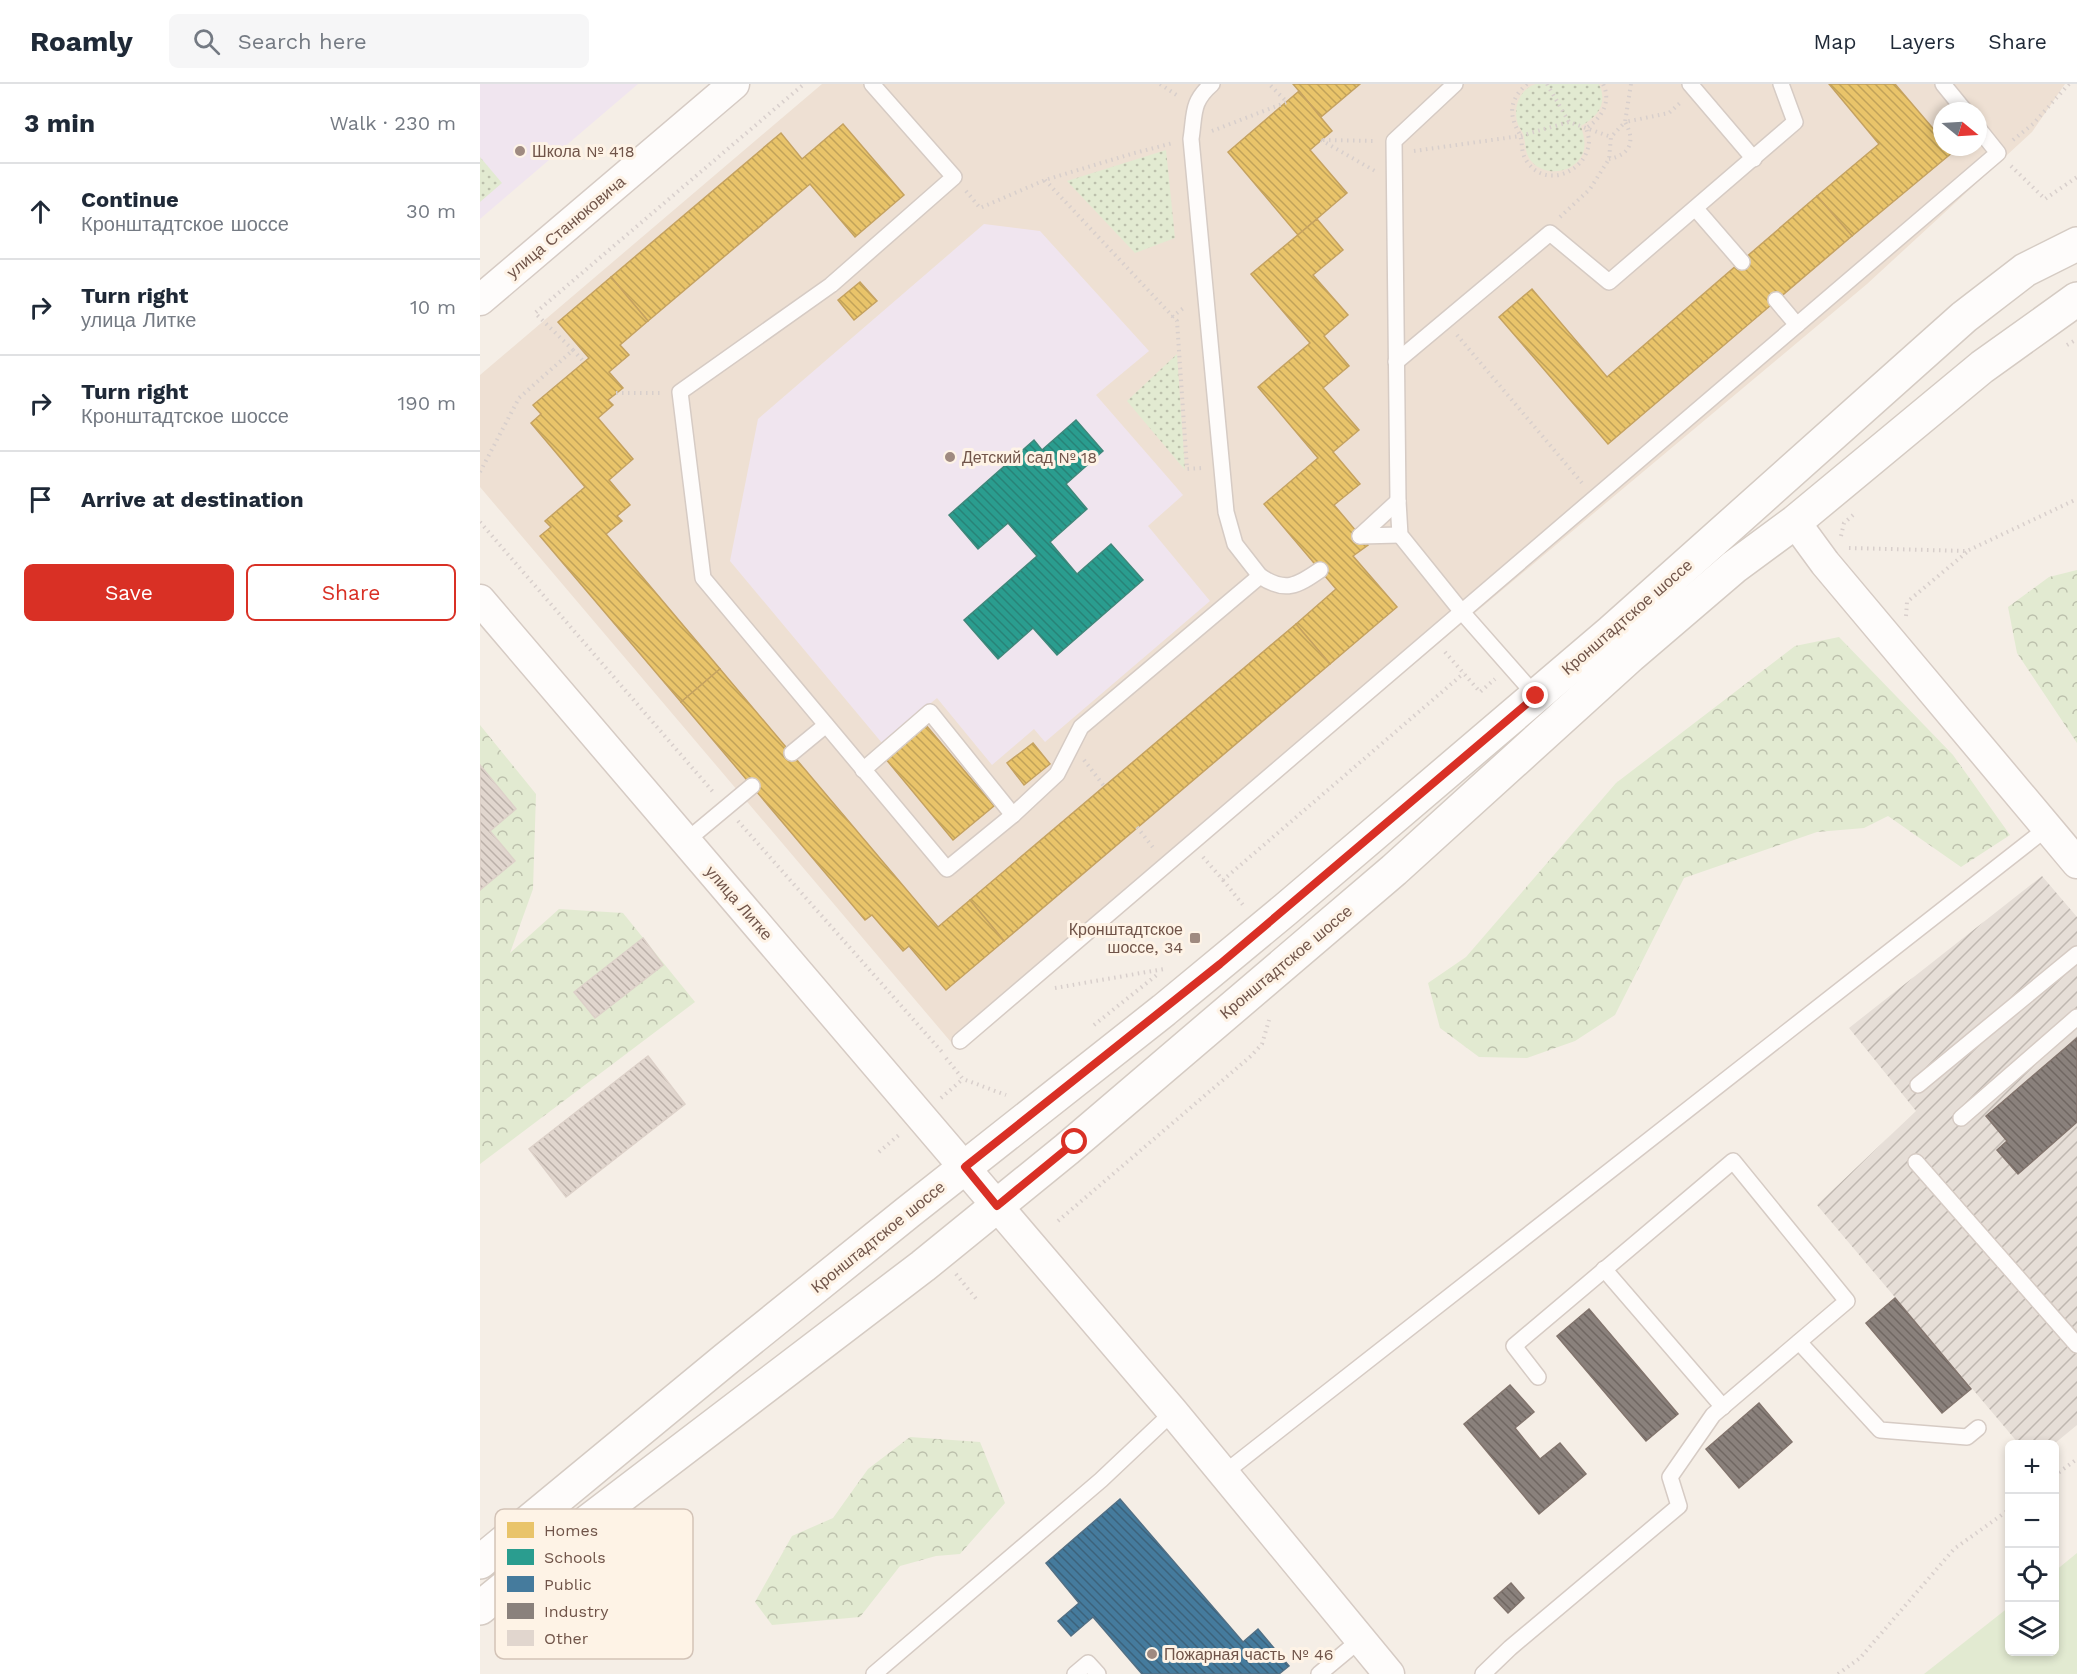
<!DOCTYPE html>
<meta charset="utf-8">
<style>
body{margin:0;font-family:"Work Sans",sans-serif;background:#f6f6f7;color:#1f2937}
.controls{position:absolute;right:18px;bottom:18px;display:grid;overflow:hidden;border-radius:9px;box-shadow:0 3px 9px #0003}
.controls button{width:54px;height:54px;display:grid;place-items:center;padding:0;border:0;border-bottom:2px solid #e0e1e3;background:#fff;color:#1f2937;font:30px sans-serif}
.compass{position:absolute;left:1453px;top:18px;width:54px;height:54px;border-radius:50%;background:#fff;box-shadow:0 3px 9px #0003;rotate:108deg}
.stop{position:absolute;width:18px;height:18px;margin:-14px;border:4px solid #d93025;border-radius:50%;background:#fff}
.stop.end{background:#d93025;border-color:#fff;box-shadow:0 2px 6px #0008}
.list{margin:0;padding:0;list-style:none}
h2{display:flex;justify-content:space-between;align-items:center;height:78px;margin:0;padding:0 24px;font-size:26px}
h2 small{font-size:20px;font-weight:400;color:#747a83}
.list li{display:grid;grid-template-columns:39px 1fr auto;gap:18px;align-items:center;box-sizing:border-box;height:96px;padding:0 24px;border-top:2px solid #e0e1e3}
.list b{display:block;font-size:22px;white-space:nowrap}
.list p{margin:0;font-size:20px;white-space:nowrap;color:#747a83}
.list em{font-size:20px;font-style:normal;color:#747a83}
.actions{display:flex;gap:12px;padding:18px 24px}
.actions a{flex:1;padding:14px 0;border:2px solid #d93025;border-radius:9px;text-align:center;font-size:21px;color:#d93025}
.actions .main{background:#d93025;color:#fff}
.icon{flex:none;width:33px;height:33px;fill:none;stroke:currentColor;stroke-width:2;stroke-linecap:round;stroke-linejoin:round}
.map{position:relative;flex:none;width:1597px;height:1590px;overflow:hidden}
header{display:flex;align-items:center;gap:36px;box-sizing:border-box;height:84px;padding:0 30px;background:#fff;border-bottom:2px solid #e0e1e3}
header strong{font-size:28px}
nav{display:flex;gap:33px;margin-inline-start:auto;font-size:21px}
.search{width:420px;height:54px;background:#f6f6f7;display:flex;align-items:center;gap:15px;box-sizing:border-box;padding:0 21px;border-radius:9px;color:#747a83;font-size:22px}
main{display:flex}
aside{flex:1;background:#fff}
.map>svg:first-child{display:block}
.residential{fill:#eee0d3;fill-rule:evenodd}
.industrial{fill:url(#industrial-furrows)}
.education{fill:#f0e5ef}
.forest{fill:url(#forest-crowns)}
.park{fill:url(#park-dots)}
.garden{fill:#e2ead1}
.homes{fill:url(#homes-back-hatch);stroke:#c5a260;stroke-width:1.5}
.schools{fill:url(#schools-back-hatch);stroke:#3f877a;stroke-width:1.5}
.public{fill:url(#public-back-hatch);stroke:#526f84;stroke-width:1.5}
.industry{fill:url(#industry-back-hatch);stroke:#82746d;stroke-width:1.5}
.building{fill:url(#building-back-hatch);stroke:#ddd1c9;stroke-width:1.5}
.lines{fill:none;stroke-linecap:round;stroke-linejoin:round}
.lane-casing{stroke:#d6cbc4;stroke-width:18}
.street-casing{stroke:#d6cbc4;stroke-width:33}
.secondary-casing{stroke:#d5cbc3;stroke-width:36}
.path{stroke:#d8cfcc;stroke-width:4;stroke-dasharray:1.5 4.5;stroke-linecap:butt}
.lane{stroke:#fefcfb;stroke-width:15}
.street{stroke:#fefcfb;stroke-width:30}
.secondary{stroke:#fefcfb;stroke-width:33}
.route{stroke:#d93025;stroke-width:8}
.poi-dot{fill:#9f8a80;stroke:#fef3e6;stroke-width:2}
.labels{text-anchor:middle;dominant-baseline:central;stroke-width:6;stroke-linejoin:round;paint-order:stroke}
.poi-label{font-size:16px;fill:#705449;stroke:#fef3e6;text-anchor:start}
.street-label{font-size:16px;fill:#705449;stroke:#fef3e6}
.key{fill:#fef3e6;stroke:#d3c3b7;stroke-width:1.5}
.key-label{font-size:16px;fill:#705449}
</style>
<header>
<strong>Roamly</strong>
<div class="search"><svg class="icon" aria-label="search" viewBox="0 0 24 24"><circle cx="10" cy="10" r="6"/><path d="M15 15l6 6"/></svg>Search here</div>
<nav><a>Map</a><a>Layers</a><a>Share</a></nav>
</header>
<main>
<aside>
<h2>3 min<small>Walk · 230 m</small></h2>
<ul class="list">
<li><svg class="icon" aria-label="ahead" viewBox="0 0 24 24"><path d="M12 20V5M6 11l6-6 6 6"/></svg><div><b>Continue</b><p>Кронштадтское шоссе</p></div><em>30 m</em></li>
<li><svg class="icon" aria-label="right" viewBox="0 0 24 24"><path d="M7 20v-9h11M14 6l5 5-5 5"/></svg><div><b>Turn right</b><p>улица Литке</p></div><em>10 m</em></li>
<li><svg class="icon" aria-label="right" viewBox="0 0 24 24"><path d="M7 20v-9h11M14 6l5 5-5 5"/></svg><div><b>Turn right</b><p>Кронштадтское шоссе</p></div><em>190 m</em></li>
<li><svg class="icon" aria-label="arrive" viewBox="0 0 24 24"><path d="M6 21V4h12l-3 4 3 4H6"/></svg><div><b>Arrive at destination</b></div></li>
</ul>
<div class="actions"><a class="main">Save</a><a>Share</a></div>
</aside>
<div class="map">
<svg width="1597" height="1590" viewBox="0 0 1597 1590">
<defs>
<pattern id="industrial-furrows" width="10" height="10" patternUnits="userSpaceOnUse" patternTransform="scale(1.5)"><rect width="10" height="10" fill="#e6ded7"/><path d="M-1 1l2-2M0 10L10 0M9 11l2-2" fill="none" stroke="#bfb7b0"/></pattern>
<pattern id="forest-crowns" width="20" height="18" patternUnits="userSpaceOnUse" patternTransform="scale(1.5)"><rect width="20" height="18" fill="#e2ead1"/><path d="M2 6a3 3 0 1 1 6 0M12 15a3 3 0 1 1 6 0" fill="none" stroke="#bcc0ac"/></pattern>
<pattern id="park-dots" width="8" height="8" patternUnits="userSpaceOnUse" patternTransform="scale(1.5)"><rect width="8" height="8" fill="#e2ead1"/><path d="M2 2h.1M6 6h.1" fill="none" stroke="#bcc0ac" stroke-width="1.8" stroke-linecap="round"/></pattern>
<pattern id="homes-back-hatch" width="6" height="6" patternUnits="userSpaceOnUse" patternTransform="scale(1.5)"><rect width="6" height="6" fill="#e9c46a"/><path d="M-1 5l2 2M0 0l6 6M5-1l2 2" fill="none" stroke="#c1a259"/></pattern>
<pattern id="schools-back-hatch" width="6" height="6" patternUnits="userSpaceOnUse" patternTransform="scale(1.5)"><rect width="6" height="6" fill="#2a9d8f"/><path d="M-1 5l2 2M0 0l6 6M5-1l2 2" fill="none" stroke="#288377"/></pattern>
<pattern id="public-back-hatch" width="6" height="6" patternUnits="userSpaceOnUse" patternTransform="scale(1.5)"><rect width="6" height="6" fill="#457b9d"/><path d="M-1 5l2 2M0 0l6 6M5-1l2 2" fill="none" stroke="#3c627b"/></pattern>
<pattern id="industry-back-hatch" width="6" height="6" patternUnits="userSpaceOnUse" patternTransform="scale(1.5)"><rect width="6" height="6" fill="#8a817c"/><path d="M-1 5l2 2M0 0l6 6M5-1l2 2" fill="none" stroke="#706762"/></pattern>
<pattern id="building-back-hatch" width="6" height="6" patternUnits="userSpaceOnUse" patternTransform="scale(1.5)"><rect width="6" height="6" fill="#e1d6ce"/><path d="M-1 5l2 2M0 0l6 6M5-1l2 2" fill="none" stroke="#bbb0a9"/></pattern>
</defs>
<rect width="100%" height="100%" fill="#f5eee6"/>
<path class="residential" d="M 342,0 L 1585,0 L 1552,48 L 1387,200 L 476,964 L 0,403 L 0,291 ZM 1462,27 L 1498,27 L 1498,63 L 1462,63 Z"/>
<path class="industrial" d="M 1562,792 L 1597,833 L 1597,1341 L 1574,1360 L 1539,1360 L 1337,1121 L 1436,1027 L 1369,944 Z"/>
<g class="education">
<path d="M 0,0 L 158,0 L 0,135 Z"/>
<path d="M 504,140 L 560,147 L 669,267 L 616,311 L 703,411 L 668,442 L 730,517 L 565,658 L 554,645 L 512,681 L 457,614 L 402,659 L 250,477 L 278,335 Z"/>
</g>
<g class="forest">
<path d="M 1597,486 L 1597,659 L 1537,569 L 1528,523 L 1569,493 Z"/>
<path d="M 1359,553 L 1473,671 L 1530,751 L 1481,783 L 1408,732 L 1384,744 L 1337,748 L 1204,794 L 1135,931 L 1095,957 L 1047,974 L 999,973 L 960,944 L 948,899 L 986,873 L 1136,699 L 1315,562 Z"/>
<path d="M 0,641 L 56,710 L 53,805 L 30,869 L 79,825 L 143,829 L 215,918 L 0,1080 Z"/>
<path d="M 430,1353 L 500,1358 L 525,1419 L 480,1470 L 456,1472 L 420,1482 L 380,1533 L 292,1541 L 275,1518 L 312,1452 L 353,1434 L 388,1385 Z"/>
</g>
<g class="park">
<path d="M 1056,0 L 1119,0 C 1128,20 1118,32 1101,42 C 1104,52 1106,60 1103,69 C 1095,89 1067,93 1053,79 C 1045,71 1046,63 1044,53 C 1043,47 1038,43 1037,37 C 1033,22 1041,4 1056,0 Z"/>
<path d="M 686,66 L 695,154 L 655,169 L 587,97 Z"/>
<path d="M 0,73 L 22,99 L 0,118 Z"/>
<path d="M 697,270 L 705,386 L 647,317 Z"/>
</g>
<path class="garden" d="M 1597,1469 L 1597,1590 L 1444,1590 L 1529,1523 L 1530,1568 L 1574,1568 L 1575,1487 Z"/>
<g class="homes">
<path d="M 813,0 L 880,0 L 841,33 Z"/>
<path d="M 1349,0 L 1415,0 L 1462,55 L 1462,63 L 1469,63 L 1473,68 L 1372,152 L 1337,112 L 1399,60 Z"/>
<path d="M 819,7 L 852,47 L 830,66 L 867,109 L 818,151 L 748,68 Z"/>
<path d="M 363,40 L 424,111 L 375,153 L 330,100 L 168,237 L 131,193 L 301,49 L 322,75 Z"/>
<path d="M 1337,112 L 1372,152 L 1128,360 L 1019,233 L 1052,205 L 1127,293 Z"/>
<path d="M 837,135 L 863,166 L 833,191 L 868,231 L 844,252 L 869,282 L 843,304 L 879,346 L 853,368 L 880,400 L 854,421 L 888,461 L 873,472 L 917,523 L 850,580 L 816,540 L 856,505 L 784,420 L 838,374 L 778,303 L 830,259 L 771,190 Z"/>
<path d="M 131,193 L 168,237 L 140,261 L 149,271 L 129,288 L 143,304 L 128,316 L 133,321 L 118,334 L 153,375 L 129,396 L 150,421 L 137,432 L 142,437 L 126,450 L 240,585 L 201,618 L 60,452 L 71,443 L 65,437 L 105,403 L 51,339 L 61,330 L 53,321 L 109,274 L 78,238 Z"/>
<path d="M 380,198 L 397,217 L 374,236 L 358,216 Z"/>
<path d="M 816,540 L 850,580 L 524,857 L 490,816 Z"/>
<path d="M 240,585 L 458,843 L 490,816 L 524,857 L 466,906 L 429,862 L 423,867 L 392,831 L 385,836 L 201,618 Z"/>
<path d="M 445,640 L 514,722 L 473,756 L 405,674 Z"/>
<path d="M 553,659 L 570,680 L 544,701 L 527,679 Z"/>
</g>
<path class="schools" d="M 596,336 L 623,367 L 586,400 L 607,425 L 570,458 L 597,490 L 631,460 L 663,496 L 577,571 L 553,544 L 518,575 L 484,536 L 557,472 L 528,439 L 498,465 L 469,431 L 554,356 L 562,366 Z"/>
<path class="public" d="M 640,1415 L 763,1558 L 778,1545 L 809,1582 L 799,1590 L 662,1590 L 613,1533 L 591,1552 L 578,1537 L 599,1519 L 566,1479 Z"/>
<g class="industry">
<path d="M 1597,954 L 1597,1038 L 1538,1090 L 1517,1066 L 1527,1057 L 1506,1032 Z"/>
<path d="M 1415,1214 L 1491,1305 L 1462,1329 L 1386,1239 Z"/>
<path d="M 1109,1225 L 1198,1330 L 1166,1357 L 1077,1252 Z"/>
<path d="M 1030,1301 L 1054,1328 L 1035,1344 L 1060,1375 L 1080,1359 L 1106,1390 L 1059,1430 L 984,1340 Z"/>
<path d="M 1279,1319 L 1312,1358 L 1259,1404 L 1226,1365 Z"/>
<path d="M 1031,1499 L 1044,1514 L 1028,1529 L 1014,1514 Z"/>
</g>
<g class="building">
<path d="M 0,681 L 36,725 L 10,747 L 35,777 L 0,806 Z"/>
<path d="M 163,854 L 183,881 L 115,934 L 94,908 Z"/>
<path d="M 168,972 L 205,1020 L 86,1113 L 49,1065 Z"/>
</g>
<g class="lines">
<defs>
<g id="lane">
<path d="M 392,0 L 474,93 L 351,201 L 200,308 L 223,494 L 467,785 L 533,731 L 577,690 L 601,643 L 780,492 C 805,509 817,502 840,486"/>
<path d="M 732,0 C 711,18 715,30 711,55 L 746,428 L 755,460 L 780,492"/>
<path d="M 975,0 L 914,57 L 918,417 L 920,451 L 982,528 L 1056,612"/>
<path d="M 1210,0 L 1274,75"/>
<path d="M 1463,0 L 1485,27"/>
<path d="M 1216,125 L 1262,178"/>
<path d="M 1296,216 L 1317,241"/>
<path d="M 916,278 L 1070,149 L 1129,198 L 1315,38 L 1301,0"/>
<path d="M 880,452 L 918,417"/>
<path d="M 880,452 L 920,451"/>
<path d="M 312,669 L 346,641"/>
<path d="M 383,686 L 450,628 L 533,731"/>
<path d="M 206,757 L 272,702"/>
<path d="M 480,957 L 1518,69 L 1498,44"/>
<path d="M 1438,1001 L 1597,870"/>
<path d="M 1481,1034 L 1597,933"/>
<path d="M 1436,1078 L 1597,1261"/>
<path d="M 1124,1185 L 1243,1323"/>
<path d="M 1319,1258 L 1400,1346 L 1487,1353 L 1498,1344"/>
<path d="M 743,1390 L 1567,744"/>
<path d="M 394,1590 L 621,1396 L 693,1328"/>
<path d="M 595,1590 L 608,1579 L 618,1590"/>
<path d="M 839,1590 L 881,1555"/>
<path d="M 1003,1590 L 1030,1564 L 1199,1422 L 1190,1393 L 1233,1331 L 1367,1217 L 1253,1077 L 1034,1262 L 1058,1293"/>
</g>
<g id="street">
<path d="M 0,216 L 254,0"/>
<path d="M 1315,438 L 1345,479 L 1597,779"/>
<path d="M 0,516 L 693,1328 L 909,1590"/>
</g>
<g id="secondary">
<path d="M 0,1478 L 246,1275 L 427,1129 L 684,926 L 806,825 L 1131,548 L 1484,233 L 1545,186 L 1597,160"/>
<path d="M 0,1524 L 76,1462 L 443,1182 L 587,1065 L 914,786 L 1150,572 L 1254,483 L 1315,438 L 1502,283 L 1597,215"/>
</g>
</defs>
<use href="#lane" class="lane-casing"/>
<use href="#street" class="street-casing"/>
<use href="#secondary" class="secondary-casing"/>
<g class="path">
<path d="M 680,0 L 698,12"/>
<path d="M 1047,0 C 1030,15 1028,29 1039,49 C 1044,59 1039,67 1048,79 C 1067,105 1108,87 1109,57 C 1109,53 1107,48 1106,44 C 1121,35 1132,18 1123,0"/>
<path d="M 1067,0 L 1089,38 L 1131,53"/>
<path d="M 1151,0 L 1145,38 L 1189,29 L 1201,18"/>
<path d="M 732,47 L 807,18 L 789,0"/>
<path d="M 841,56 L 895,87"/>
<path d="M 843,56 L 895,57"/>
<path d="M 1533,56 L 1553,40 L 1589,0"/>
<path d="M 934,67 L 1040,52 L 1089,38"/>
<path d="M 1531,82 L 1565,115 L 1597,93"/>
<path d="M 565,96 L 697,237 L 707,385 L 722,384"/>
<path d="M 486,107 L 500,124 L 565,96 L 651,70 L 693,59"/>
<path d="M 1080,133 L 1110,105 L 1129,75 L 1131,53 L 1145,38 C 1156,57 1150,71 1129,75"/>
<path d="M 692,233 L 706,222"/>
<path d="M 977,251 L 1102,399"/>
<path d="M 1587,261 L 1597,255"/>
<path d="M 93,266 L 104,278"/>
<path d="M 136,309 L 181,309"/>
<path d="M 0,388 L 39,314 L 93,266 L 55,229 L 324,0"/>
<path d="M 0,438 L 234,709"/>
<path d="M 1361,452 L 1364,439 L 1373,431"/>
<path d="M 1369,464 L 1487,467 L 1597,415"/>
<path d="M 1426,532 L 1427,518 L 1487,468"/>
<path d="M 965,568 L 1000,608 L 1015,595"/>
<path d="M 604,676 L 624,702"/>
<path d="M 258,737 L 462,968"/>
<path d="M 657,743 L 675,766"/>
<path d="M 723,773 L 743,796 L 984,589"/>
<path d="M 743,796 L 763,821 L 761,823"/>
<path d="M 575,904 L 684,885"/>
<path d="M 614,941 L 678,890"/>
<path d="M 466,974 L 483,995 L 526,1011"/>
<path d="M 461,1014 L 483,995"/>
<path d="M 399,1068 L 420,1050"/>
<path d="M 578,1137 L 771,972 L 782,960 L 789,936"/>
<path d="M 476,1190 L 497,1216"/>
<path d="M 1574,1392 L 1597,1375"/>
<path d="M 1358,1590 L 1380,1574 L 1474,1465 L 1530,1425"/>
</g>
<use href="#lane" class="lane"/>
<use href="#street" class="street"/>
<use href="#secondary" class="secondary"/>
</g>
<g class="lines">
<path class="route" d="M 595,1058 L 517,1122 L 485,1083 L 740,880 L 1056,612"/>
</g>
<g class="poi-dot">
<circle cx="40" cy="67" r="6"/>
<circle cx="470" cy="373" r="6"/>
<rect x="709" y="848" width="12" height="12" rx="3"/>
<circle cx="672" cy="1570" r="6"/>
</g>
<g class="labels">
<g class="poi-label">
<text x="52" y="67">Школа № 418</text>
<text x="482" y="373">Детский сад № 18</text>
<text x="703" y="845" text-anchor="end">Кронштадтское<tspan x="703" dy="18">шоссе, 34</tspan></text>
<text x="684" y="1570">Пожарная часть № 46</text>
</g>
<g class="street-label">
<text transform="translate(86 143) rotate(-40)">улица Станюковича</text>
<text transform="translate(1147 533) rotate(-41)">Кронштадтское шоссе</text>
<text transform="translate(259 819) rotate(49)">улица Литке</text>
<text transform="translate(806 878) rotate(-40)">Кронштадтское шоссе</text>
<text transform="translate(398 1153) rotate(-39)">Кронштадтское шоссе</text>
</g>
</g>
<rect x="15" y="1425" width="198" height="150" rx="9" class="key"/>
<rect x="27" y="1438" width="27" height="16" fill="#e9c46a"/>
<rect x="27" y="1465" width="27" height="16" fill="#2a9d8f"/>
<rect x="27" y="1492" width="27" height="16" fill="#457b9d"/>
<rect x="27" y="1519" width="27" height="16" fill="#8a817c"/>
<rect x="27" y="1546" width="27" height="16" fill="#e1d6ce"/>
<g class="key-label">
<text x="64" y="1452">Homes</text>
<text x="64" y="1479">Schools</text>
<text x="64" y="1506">Public</text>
<text x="64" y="1533">Industry</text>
<text x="64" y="1560">Other</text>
</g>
</svg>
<div class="controls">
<button>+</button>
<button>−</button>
<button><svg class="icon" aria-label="locate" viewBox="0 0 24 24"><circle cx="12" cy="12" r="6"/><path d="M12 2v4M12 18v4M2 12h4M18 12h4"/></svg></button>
<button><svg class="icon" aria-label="layers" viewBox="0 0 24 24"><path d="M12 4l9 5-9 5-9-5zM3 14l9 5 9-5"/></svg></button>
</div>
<svg class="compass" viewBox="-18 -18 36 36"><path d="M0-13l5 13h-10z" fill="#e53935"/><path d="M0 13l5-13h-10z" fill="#747a83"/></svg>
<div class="stop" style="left:595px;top:1058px"></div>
<div class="stop end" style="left:1056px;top:612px"></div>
</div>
</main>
